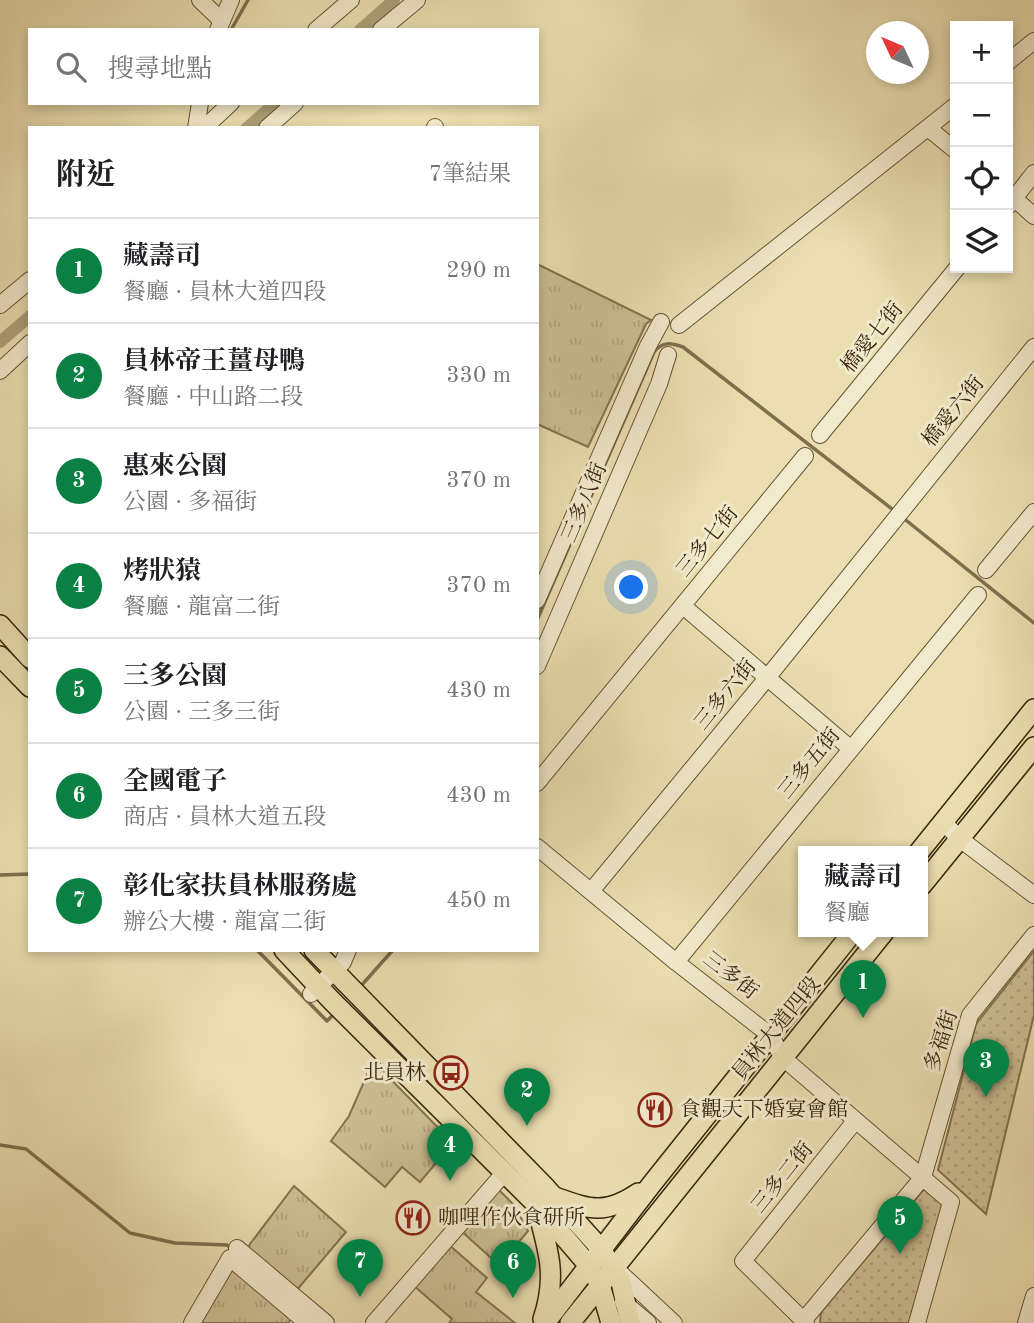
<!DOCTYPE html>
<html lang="zh-TW">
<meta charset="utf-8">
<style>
body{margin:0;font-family:"Old Standard TT","Noto Serif TC",serif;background:#f6f6f6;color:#202124}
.controls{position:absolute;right:21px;top:21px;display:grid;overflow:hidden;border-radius:0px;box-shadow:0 4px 10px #0003}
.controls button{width:63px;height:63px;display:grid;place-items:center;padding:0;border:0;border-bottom:2px solid #e0e0e0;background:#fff;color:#202124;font:35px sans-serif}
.compass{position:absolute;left:866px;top:21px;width:63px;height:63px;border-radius:50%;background:#fff;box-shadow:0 4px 10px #0003;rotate:314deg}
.you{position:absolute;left:632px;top:588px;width:24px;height:24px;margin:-18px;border:5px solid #fff;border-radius:50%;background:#1a73e8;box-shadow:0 0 0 10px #1a73e833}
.badge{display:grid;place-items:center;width:46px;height:46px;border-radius:50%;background:#0b8043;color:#fff;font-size:23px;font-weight:700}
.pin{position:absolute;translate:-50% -58px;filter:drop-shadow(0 2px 4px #0008)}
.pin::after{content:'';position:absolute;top:37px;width:24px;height:21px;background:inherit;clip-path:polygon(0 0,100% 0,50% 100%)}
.popup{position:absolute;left:798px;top:846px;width:130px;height:91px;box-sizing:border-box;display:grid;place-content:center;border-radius:0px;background:#fff;filter:drop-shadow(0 2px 5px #0005);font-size:23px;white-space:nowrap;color:#757577}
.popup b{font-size:26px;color:#202124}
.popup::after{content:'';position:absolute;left:50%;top:100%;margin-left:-14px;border:14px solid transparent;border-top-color:#fff}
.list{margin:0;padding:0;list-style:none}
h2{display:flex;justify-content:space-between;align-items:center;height:91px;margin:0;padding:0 28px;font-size:30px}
h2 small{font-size:23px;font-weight:400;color:#757577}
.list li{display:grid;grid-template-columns:46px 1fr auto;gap:21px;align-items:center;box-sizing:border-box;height:105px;padding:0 28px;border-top:2px solid #e0e0e0}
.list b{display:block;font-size:26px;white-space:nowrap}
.list p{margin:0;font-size:23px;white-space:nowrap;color:#757577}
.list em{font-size:23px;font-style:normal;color:#757577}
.icon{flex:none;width:38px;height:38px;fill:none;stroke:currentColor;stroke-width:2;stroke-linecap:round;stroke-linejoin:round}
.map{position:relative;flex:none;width:1034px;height:1323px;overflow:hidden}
.search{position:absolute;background:#fff;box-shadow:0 4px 10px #0003;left:28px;top:28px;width:511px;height:77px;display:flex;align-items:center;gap:18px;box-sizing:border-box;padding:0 24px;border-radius:0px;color:#757577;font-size:26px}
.panel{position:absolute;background:#fff;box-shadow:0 4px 10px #0003;left:28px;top:126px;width:511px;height:826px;border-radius:0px}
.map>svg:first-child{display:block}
.grass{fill:url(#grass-tufts);stroke:#837350;stroke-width:2}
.park{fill:url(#park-dots);stroke:#837350;stroke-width:2}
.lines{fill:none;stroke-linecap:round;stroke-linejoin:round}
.stream{stroke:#7f6f4d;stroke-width:3.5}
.canal{stroke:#aea079;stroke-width:12}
.minor-casing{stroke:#665434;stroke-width:18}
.major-casing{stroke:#39260b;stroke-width:22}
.minor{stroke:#f2eacc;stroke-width:16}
.major{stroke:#ebdfb1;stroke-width:19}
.labels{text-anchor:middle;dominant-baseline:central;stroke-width:6;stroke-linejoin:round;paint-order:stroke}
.street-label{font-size:21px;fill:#39260b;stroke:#f2eacc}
.poi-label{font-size:21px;fill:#39260b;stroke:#f2eacc;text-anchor:start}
</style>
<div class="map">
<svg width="1034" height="1323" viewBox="0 0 1034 1323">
<defs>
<pattern id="grass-tufts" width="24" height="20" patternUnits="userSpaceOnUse" patternTransform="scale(1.75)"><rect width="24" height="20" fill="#cdc095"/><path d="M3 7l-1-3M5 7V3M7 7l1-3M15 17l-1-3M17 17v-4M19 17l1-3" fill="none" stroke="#b1a57f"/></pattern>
<pattern id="park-dots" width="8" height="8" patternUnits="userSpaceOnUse" patternTransform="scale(1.75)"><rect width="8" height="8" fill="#cdc095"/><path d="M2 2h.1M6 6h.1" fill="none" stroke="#b1a57f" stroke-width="1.8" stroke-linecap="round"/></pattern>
</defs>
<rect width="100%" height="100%" fill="#ebdfb1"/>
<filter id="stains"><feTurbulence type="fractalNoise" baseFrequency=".00286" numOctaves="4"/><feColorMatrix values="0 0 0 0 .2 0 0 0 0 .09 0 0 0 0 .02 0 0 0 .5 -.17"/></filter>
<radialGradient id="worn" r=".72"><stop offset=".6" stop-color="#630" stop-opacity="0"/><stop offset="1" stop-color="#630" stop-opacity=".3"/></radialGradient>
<g class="grass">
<path d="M 537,264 L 651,320 L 646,324 L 588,447 L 537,424 Z"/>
<path d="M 376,1064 L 453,1143 L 420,1182 L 402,1167 L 385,1187 L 331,1141 L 349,1116 L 370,1068 Z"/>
<path d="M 294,1186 L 346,1232 L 296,1291 L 248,1249 L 250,1244 Z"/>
<path d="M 498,1189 L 514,1205 L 528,1231 L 499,1265 L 460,1230 Z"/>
<path d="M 448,1244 L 487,1278 L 476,1292 L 515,1323 L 449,1323 L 452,1319 L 414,1286 Z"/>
<path d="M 240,1269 L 294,1315 L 288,1323 L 200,1323 L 231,1270 Z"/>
</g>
<g class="park">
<path d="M 1034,951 L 1034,1015 L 986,1214 L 938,1170 L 976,1024 Z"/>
<path d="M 924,1189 L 946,1201 L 911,1323 L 820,1323 L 821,1312 Z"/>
</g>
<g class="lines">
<g class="stream">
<path d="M 231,30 L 248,0"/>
<path d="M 902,517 L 1034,623"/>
<path d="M 537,620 L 654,352 C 663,341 671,343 683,347 L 896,512"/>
<path d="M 0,875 L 30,874"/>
<path d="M 257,950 L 327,1021 L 335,1013"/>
<path d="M 360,987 L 393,950"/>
<path d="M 0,1145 L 26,1149 L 130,1233 L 175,1243 L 227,1245 L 233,1250"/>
</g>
<g class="canal">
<path d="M 360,30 L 394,0"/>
<path d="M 247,128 L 275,103"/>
<path d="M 0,342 L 30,316"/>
</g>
<defs>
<g id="minor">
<path d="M 200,0 L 222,21"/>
<path d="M 218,30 L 231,0"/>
<path d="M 316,30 L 351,0"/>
<path d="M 381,30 L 417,0"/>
<path d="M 1008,62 L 1034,41"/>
<path d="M 196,128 L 200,103"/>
<path d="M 204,128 L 231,103"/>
<path d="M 267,128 L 295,103"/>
<path d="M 435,128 L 435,127"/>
<path d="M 928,128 L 955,150"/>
<path d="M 1008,193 L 1034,216"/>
<path d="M 1008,206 L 1034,173"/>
<path d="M 0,305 L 30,280"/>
<path d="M 679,325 L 955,106"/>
<path d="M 0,371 L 30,343"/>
<path d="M 820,435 L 957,268"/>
<path d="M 986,570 L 1034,512"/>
<path d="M 537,600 L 648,346 L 661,322"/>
<path d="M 683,606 L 850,748"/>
<path d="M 537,666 L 659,384 L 668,355"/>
<path d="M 537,783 L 805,456"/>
<path d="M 943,822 L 960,839 L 1034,895"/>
<path d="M 537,847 L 676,962 L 771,1036 L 782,1057 L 951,1202 L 917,1323"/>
<path d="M 592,890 L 767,678 L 1034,347"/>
<path d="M 676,962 L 978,595"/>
<path d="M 311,994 L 343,962 L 348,950"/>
<path d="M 237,1248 L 326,1323"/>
<path d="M 617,1270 L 674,1323"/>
<path d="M 623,1302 L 648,1323"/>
<path d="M 803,1321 L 923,1177 L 970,1015 L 1034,935"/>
<path d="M 192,1323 L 230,1258 L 307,1323"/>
<path d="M 374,1323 L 505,1172"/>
<path d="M 806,1323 L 743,1261 L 855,1121"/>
<path d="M 1026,1323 L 1034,1296"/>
</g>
<g id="major">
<path d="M 0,625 L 30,658"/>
<path d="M 0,656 L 30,687"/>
<path d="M 919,852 L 1034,709"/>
<path d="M 922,885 L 1034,747"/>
<path d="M 284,950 L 332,1001 L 536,1204 L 590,1267 L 600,1285 L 611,1323"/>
<path d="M 314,950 L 546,1188 L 601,1249 L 621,1282 L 630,1323"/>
<path d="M 552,1196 C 589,1209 604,1216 638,1193"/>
<path d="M 538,1212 C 549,1252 557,1278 543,1319"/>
<path d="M 545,1323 L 651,1185 L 853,932"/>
<path d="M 570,1323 L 884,932"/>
</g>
</defs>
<use href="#minor" class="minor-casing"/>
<use href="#major" class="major-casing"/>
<use href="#minor" class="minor"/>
<use href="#major" class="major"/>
</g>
<defs>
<symbol id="bus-ring" viewBox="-11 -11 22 22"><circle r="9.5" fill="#f2eacc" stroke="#8f2418" stroke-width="1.5"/><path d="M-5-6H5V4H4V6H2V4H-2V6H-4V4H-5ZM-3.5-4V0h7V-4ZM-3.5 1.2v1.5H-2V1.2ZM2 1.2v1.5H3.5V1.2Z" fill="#8f2418"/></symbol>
<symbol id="restaurant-ring" viewBox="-11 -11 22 22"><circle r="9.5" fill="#f2eacc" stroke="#8f2418" stroke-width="1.5"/><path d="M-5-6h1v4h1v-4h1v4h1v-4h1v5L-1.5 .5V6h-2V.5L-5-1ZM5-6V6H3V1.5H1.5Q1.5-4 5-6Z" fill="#8f2418"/></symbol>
</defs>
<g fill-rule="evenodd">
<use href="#bus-ring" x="432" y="1054" width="38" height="38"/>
<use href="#restaurant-ring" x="636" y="1091" width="38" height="38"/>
<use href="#restaurant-ring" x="394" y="1199" width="38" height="38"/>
</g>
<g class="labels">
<g class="street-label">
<text transform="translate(873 338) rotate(-51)">橋愛七街</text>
<text transform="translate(954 412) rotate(-51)">橋愛六街</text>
<text transform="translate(585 503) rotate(-67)">三多八街</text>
<text transform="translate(708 542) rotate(-51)">三多七街</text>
<text transform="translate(726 695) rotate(-51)">三多六街</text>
<text transform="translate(810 764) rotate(-51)">三多五街</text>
<text transform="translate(730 976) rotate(38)">三多街</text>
<text transform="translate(777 1029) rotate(-51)">員林大道四段</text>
<text transform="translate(942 1041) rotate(-72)">多福街</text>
<text transform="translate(783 1178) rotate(-51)">三多二街</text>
</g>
<g class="poi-label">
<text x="426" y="1073" text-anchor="end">北員林</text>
<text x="680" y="1110">食觀天下婚宴會館</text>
<text x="438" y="1218">咖哩作伙食研所</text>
</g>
</g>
<rect width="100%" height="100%" filter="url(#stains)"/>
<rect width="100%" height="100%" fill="url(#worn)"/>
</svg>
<div class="controls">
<button>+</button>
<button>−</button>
<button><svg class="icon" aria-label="locate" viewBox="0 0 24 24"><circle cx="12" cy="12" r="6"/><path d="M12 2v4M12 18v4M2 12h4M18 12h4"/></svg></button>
<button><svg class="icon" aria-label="layers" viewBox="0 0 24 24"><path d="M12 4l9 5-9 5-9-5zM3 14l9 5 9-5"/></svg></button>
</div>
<svg class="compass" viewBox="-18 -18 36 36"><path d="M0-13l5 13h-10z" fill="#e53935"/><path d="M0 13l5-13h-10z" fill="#757577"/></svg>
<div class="you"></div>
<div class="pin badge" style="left:863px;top:1018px">1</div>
<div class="popup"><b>藏壽司</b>餐廳</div>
<div class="pin badge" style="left:527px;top:1126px">2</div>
<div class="pin badge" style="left:986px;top:1097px">3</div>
<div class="pin badge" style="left:450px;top:1181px">4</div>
<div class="pin badge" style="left:900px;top:1254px">5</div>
<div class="pin badge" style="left:513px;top:1298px">6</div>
<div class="pin badge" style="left:360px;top:1297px">7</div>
<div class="search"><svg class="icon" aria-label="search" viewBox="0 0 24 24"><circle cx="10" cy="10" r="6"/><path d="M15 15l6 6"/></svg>搜尋地點</div>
<section class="panel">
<h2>附近<small>7筆結果</small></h2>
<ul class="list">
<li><span class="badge">1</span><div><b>藏壽司</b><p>餐廳 · 員林大道四段</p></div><em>290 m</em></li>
<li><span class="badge">2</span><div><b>員林帝王薑母鴨</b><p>餐廳 · 中山路二段</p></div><em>330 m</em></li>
<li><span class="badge">3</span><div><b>惠來公園</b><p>公園 · 多福街</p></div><em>370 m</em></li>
<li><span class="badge">4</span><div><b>烤狀猿</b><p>餐廳 · 龍富二街</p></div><em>370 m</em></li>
<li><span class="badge">5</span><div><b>三多公園</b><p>公園 · 三多三街</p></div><em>430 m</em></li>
<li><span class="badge">6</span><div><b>全國電子</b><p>商店 · 員林大道五段</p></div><em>430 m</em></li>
<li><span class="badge">7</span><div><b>彰化家扶員林服務處</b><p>辦公大樓 · 龍富二街</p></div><em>450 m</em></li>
</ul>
</section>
</div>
